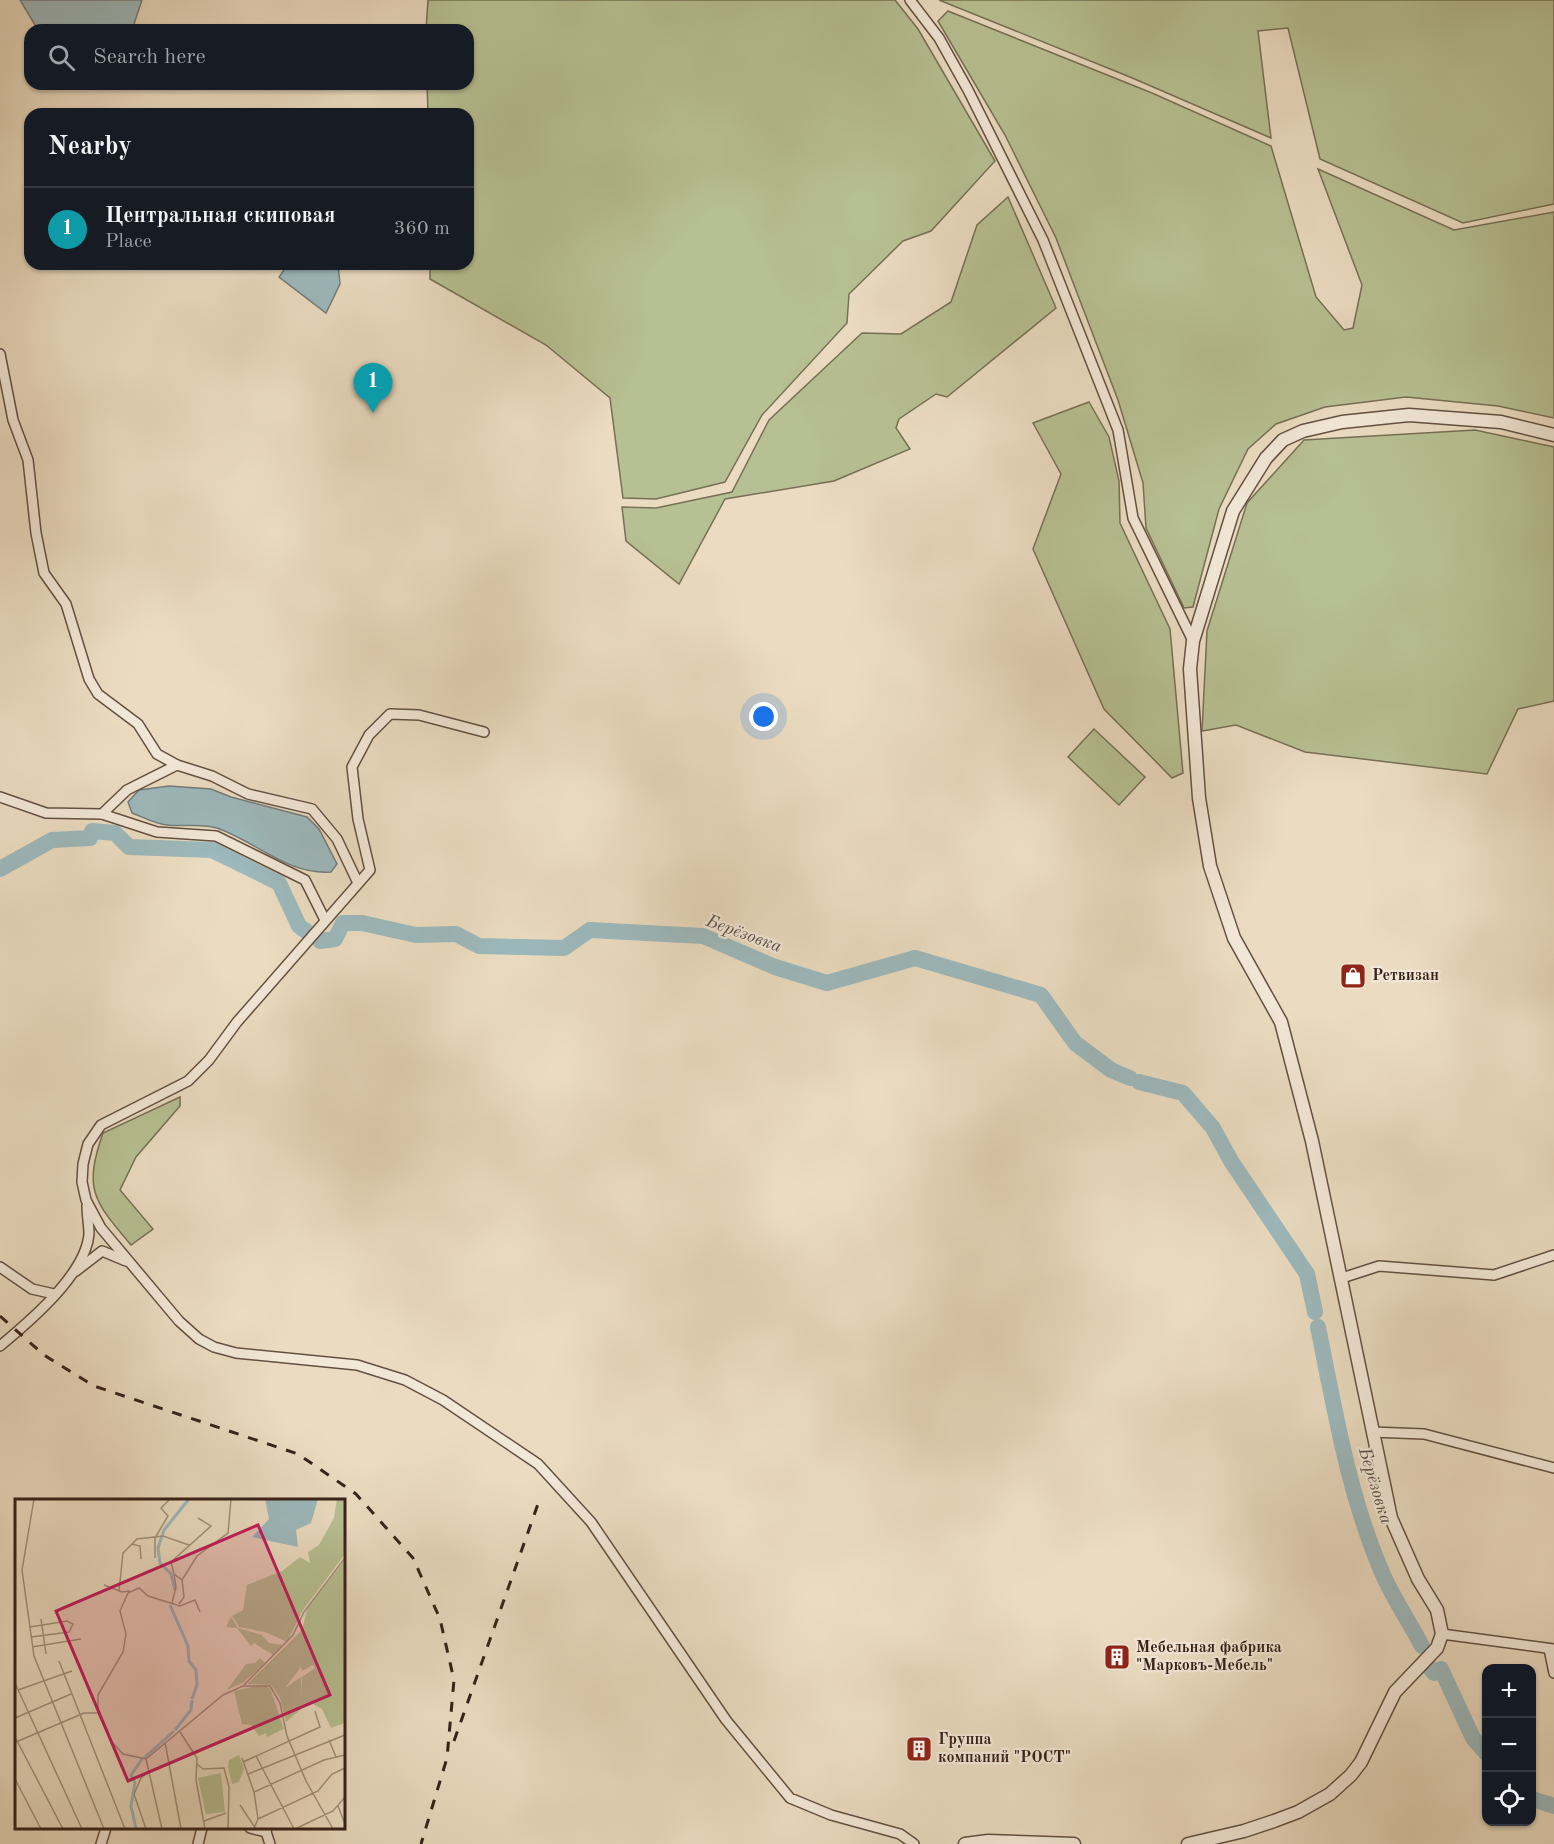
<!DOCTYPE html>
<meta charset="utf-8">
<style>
body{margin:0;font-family:"Old Standard TT",serif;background:#242831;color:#f1f3f6}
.controls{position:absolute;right:18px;bottom:18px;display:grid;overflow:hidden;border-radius:12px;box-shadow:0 2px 4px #0004}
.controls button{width:54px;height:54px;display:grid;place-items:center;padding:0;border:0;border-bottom:2px solid #363941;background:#171b24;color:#f1f3f6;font:30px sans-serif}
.you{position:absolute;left:764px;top:717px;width:21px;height:21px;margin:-15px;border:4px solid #fff;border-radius:50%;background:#1a73e8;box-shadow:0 0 0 9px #1a73e833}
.badge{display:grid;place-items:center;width:39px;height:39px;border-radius:50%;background:#0f766e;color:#fff;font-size:20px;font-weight:700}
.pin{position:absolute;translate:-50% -50px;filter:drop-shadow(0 2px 3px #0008)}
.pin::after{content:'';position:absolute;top:32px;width:21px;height:18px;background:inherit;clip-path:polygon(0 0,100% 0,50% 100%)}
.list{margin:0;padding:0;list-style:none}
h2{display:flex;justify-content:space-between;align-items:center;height:78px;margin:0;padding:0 24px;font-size:26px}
h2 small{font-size:20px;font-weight:400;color:#9ea1a6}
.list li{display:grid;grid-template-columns:39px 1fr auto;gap:18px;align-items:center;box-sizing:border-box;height:84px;padding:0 24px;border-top:2px solid #363941}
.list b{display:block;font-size:22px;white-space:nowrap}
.list p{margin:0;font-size:20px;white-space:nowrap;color:#9ea1a6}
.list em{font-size:20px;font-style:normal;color:#9ea1a6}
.icon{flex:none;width:33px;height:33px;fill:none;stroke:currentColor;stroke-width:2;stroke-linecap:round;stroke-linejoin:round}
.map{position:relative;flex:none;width:1554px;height:1844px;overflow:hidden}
.search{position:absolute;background:#171b24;box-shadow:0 2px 4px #0004;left:24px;top:24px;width:450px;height:66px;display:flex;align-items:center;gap:15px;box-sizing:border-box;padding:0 21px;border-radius:18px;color:#9ea1a6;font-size:22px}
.panel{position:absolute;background:#171b24;box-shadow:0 2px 4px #0004;left:24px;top:108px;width:450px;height:162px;border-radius:18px}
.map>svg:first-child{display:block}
.green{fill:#b7c093;stroke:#777056;stroke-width:1.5}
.water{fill:#9db9bd;stroke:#747c7b;stroke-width:1.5}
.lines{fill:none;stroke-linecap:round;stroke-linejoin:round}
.river{stroke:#9db9bd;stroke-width:16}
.minor-casing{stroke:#645042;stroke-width:12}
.tertiary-casing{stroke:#645042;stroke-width:15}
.minor{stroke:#f2e8d7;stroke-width:9}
.tertiary{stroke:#f2e8d7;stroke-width:12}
.rail{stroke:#372118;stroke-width:3;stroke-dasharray:10 10;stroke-linecap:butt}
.labels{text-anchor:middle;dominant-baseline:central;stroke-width:4.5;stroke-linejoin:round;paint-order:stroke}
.poi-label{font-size:16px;font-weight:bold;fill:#372118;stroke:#f2e8d7;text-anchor:start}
.water-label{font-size:18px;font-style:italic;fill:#564f4a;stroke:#f2e8d7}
.inset-river{fill:none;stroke:#9db9bd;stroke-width:3}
.inset-road{fill:none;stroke:#a3917d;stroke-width:1.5}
.view{fill:#c2185b;fill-opacity:0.15;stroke:#c2185b;stroke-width:3}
.inset-edge{fill:none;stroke:#372118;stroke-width:3}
</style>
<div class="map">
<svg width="1554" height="1844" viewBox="0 0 1554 1844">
<rect width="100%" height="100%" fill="#ebdcc1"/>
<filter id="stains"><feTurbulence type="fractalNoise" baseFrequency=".00333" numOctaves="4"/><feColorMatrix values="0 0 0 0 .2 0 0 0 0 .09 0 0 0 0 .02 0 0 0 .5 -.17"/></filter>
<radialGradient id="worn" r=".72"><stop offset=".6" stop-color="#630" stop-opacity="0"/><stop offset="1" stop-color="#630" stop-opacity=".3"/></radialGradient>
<g class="green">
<path d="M 428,0 L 895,0 L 918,29 L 995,161 L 931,231 L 903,241 L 849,294 L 847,323 L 762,415 L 725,482 L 656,499 L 623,498 L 610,398 L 546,345 L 430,279 L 430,264 L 468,264 L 468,114 L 428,114 L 427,84 L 468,84 L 468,30 L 426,30 Z"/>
<path d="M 939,0 L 1554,0 L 1554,204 L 1463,223 L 1320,159 L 1288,28 L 1258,31 L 1271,138 L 1130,77 Z"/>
<path d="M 948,11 L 1152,93 L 1271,146 L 1316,297 L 1344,330 L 1353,328 L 1362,285 L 1318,169 L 1454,230 L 1554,212 L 1554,418 L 1498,406 L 1406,397 L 1325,407 L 1276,424 L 1248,449 L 1219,509 L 1193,607 L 1184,608 L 1146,528 L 1143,483 L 1118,400 L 1056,238 L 1005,135 L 938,21 Z"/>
<path d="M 1008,197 L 1056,308 L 947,397 L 936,394 L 899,419 L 896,428 L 910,449 L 834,481 L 725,499 L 679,584 L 626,541 L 622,507 L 656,508 L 732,492 L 769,420 L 862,333 L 901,334 L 951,302 L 977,225 Z"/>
<path d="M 1089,402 L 1109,437 L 1119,481 L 1120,523 L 1170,629 L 1183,773 L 1172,778 L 1104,709 L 1033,549 L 1061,474 L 1033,423 Z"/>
<path d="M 1475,430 L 1554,447 L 1554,701 L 1518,709 L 1487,774 L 1305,752 L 1236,725 L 1202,731 L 1207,631 L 1247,503 L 1304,440 Z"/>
<path d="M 1094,729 L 1145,777 L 1119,805 L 1068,757 Z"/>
<path d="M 180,1097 L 180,1106 L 136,1157 L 120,1190 L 153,1229 L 131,1245 C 94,1201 83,1190 103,1133 Z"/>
</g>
<g class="water">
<path d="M 20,0 L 142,0 L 132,30 L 38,30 Z"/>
<path d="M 288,264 L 338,264 L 340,284 L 326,313 L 279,277 Z"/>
<path d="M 169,786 L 211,789 L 231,797 L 307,817 L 319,829 L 337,864 L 331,872 C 287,875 257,842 217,828 C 202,823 183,827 167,825 C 155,824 143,817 132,813 L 128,802 L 139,790 Z"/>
</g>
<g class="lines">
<g class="river">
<path d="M 0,869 L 52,840 L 90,838 L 92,831 L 115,833 L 129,847 L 212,850 L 279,883 L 299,926 L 306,931"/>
<path d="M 320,941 L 335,939 L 343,923 L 362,923 L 416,935 L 456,934 L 479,946 L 564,948 L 590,930 L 703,936 L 775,967 L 827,983 L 915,958 L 1041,995 L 1075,1043 L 1111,1070 L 1130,1078"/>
<path d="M 1139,1082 L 1183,1093 L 1213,1128 L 1231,1161 L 1307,1274 L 1315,1312"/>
<path d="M 1318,1327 C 1335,1411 1349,1498 1384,1577 C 1395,1601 1410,1623 1422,1646"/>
<path d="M 1429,1667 L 1434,1673 L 1441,1669 L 1473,1738 L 1486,1753"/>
<path d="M 1532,1799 L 1554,1806"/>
</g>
<defs>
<g id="minor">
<path d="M 910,0 L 939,38 L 968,90 L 1043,240 L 1118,430 L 1133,518 L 1193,641"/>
<path d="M 0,354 L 13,420 L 28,460 L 36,533 L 44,573 L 66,604 L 89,679 L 98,694 L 138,724 L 157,754 L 177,765"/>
<path d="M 484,732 L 419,715 L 390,714 L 369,735 L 352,767 L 358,819 L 370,870 L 237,1022 L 209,1060 L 188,1081 L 101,1125 L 88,1144 L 83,1164 L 82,1182 L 86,1200 L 101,1228 L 179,1321 L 199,1339 L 214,1347 L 236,1353 L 357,1365 L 405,1380 L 443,1400 L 538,1464 L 591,1522 L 726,1720 L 790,1798 L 831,1815 L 900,1834 L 914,1844"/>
<path d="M 0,797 L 46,813 L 102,814 L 127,790 L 177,765 L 212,776 L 248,794 L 312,809 L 337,839 L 358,883"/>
<path d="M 102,814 L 157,832 L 216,836 L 305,880 L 325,920"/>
<path d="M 0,1267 L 32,1289 L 54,1294"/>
<path d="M 76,1271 L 102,1251 L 126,1261"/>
<path d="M 1342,1278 L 1379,1266 L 1494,1275 L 1554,1255"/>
<path d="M 0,1346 C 29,1322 86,1274 89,1234 C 89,1225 87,1215 87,1206"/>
<path d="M 1372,1432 L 1424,1434 L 1554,1468"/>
<path d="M 1442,1634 L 1554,1649"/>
<path d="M 1549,1649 L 1554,1673"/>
<path d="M 250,1828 L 266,1832"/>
<path d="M 267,1828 L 266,1832 L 270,1844"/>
<path d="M 101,1844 L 106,1828"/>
<path d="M 198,1844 L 202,1828"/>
</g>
<g id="tertiary">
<path d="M 965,1844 L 988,1841 L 1074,1844"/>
<path d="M 1188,1844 L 1244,1831 L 1274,1821 L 1298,1812 L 1330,1794 L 1351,1775 L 1361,1762 L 1395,1692 L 1437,1648 L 1442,1634 L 1437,1610 L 1418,1579 L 1391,1518 L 1312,1141 L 1281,1022 L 1234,938 L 1210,866 L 1199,798 L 1190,669 L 1193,641 L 1233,511 L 1266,458 L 1283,440 L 1303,431 L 1342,422 L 1409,415 L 1501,422 L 1554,435"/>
</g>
</defs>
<use href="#minor" class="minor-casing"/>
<use href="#tertiary" class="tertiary-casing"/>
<use href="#minor" class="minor"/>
<use href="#tertiary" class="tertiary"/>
<g class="rail">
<path d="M 0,1316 L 44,1355 L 94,1386 L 298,1454 L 356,1494 L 413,1558 L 440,1619 L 454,1680 L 447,1758 L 421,1844"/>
<path d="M 454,1741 L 538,1504"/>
</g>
</g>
<defs>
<symbol id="shop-square" viewBox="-11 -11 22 22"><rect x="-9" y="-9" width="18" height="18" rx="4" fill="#8f2418" stroke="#f2e8d7"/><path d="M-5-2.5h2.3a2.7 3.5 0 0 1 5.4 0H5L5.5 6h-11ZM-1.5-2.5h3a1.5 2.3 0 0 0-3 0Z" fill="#fff"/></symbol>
<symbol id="building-square" viewBox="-11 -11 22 22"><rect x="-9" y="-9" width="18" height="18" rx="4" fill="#8f2418" stroke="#f2e8d7"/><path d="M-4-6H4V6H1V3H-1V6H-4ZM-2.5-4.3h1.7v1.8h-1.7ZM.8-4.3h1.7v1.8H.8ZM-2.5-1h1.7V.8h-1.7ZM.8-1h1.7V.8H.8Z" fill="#fff"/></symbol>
</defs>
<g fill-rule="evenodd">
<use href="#shop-square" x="1338" y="961" width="30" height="30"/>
<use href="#building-square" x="1102" y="1642" width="30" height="30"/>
<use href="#building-square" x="904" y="1734" width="30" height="30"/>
</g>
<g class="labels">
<g class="poi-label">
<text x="1372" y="976">Ретвизан</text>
<text x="1136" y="1648">Мебельная фабрика<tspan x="1136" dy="18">"Марковъ-Мебель"</tspan></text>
<text x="938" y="1740">Группа<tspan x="938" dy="18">компаний "РОСТ"</tspan></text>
</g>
<g class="water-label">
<text transform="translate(744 934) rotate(20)">Берёзовка</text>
<text transform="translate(1375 1486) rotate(73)">Берёзовка</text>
</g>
</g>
<g transform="translate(15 1499)">
<rect width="330" height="330" fill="#ebdcc1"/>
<path d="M 322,0 L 330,0 L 330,55 L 288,111 L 272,143 L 250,133 L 224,128 L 217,117 L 228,111 L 232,86 L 267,72 L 285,58 L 295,64 L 293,53 L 304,46 L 319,19 ZM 330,61 L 330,224 L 316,229 L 307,210 L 298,205 L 292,205 L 271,223 L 265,199 L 256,186 L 232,185 L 287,131 L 292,110 ZM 298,166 L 300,169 L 287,178 L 286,197 L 286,178 L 270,189 L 286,168 L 287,172 ZM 216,118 L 223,129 L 247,136 L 254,144 L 268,146 L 258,156 L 239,144 L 236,147 L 222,129 L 211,128 ZM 245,159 L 250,164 L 229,183 L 212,191 L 231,165 L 240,164 ZM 246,186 L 255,189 L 269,230 L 252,238 L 251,234 L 244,237 L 236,226 L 227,225 L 219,192 ZM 224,256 L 229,270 L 224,283 L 217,285 L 213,268 L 214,261 ZM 206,274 L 210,313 L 191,315 L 183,279 Z" fill="#b7c093" fill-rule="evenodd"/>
<path d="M 250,0 L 303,0 L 296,24 L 281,31 L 283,48 L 237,38 L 254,20 Z" fill="#9db9bd"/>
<path class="inset-river" d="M 160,91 L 156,75 L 145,64 L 143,49 L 149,31 L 174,0M 155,106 L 173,147 L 174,162 L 181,171 L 182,186 L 177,200M 160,231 L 176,211 L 177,201M 129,259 L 159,232M 121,330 L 116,307 L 120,284 L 116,276 L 127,260"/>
<path class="inset-road" d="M 19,0 L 7,71 L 19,157 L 89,330M 117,45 L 125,47 L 126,60M 140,59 L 140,39 L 153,17 L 146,9 L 155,0M 167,81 L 182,57 L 213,34 L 216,0M 89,86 L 107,93 L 115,92M 104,92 L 108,54 L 122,40 L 148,37 L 174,46M 157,104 L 161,88 L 159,75M 164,105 L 169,98 L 167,81 L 159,75 L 156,63 L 196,27 L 183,19M 185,113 L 180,101 L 165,107 L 133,97 L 124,89 L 113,94 L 105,112 L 111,135 L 108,153 L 83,196 L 83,214 L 96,242 L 108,255 L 131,260 L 208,196 L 228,187 L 255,187 L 265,204 L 272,237 L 291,282 L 318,330M 26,120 L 31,155M 15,128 L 52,122 L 58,125 L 54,133 L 16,138M 17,148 L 66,140M 44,162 L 110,330M 0,184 L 67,330M 229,186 L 278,136 L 289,113 L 330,59M 3,191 L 57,172M 0,219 L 56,195M 165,233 L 182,259 L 181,281 L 190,330M 0,238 L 48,330M 314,241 L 321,258M 1,243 L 69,214 L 83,214M 150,243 L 166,330M 241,257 L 279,330M 227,259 L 239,293 L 243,320 L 240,327M 131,260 L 147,330M 228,263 L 305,228 L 300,212M 182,265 L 188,270 L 209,269 L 214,288 L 213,330M 233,275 L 330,236M 0,280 L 26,330M 239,293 L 309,261 L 330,256M 225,306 L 241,330M 323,307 L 330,325M 243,320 L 303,292 L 317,275 L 330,269M 189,322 L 211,314M 131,330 L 119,295 L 126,279 L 134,273M 280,330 L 318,312 L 330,298"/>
<path class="view" d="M 243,26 L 315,196 L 113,282 L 41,112 Z"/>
<rect width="330" height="330" class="inset-edge"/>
</g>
<rect width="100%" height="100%" filter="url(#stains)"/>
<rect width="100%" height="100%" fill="url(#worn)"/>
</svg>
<div class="controls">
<button>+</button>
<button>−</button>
<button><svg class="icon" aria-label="locate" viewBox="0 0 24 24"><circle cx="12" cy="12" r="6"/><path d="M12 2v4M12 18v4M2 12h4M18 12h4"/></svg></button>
</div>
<div class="you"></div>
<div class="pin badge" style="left:373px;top:413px;background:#0f9aa8">1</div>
<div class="search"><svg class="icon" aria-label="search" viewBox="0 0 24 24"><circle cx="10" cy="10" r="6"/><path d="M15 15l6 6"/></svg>Search here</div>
<section class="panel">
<h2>Nearby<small></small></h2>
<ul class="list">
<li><span class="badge" style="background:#0f9aa8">1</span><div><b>Центральная скиповая</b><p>Place</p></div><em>360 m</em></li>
</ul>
</section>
</div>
